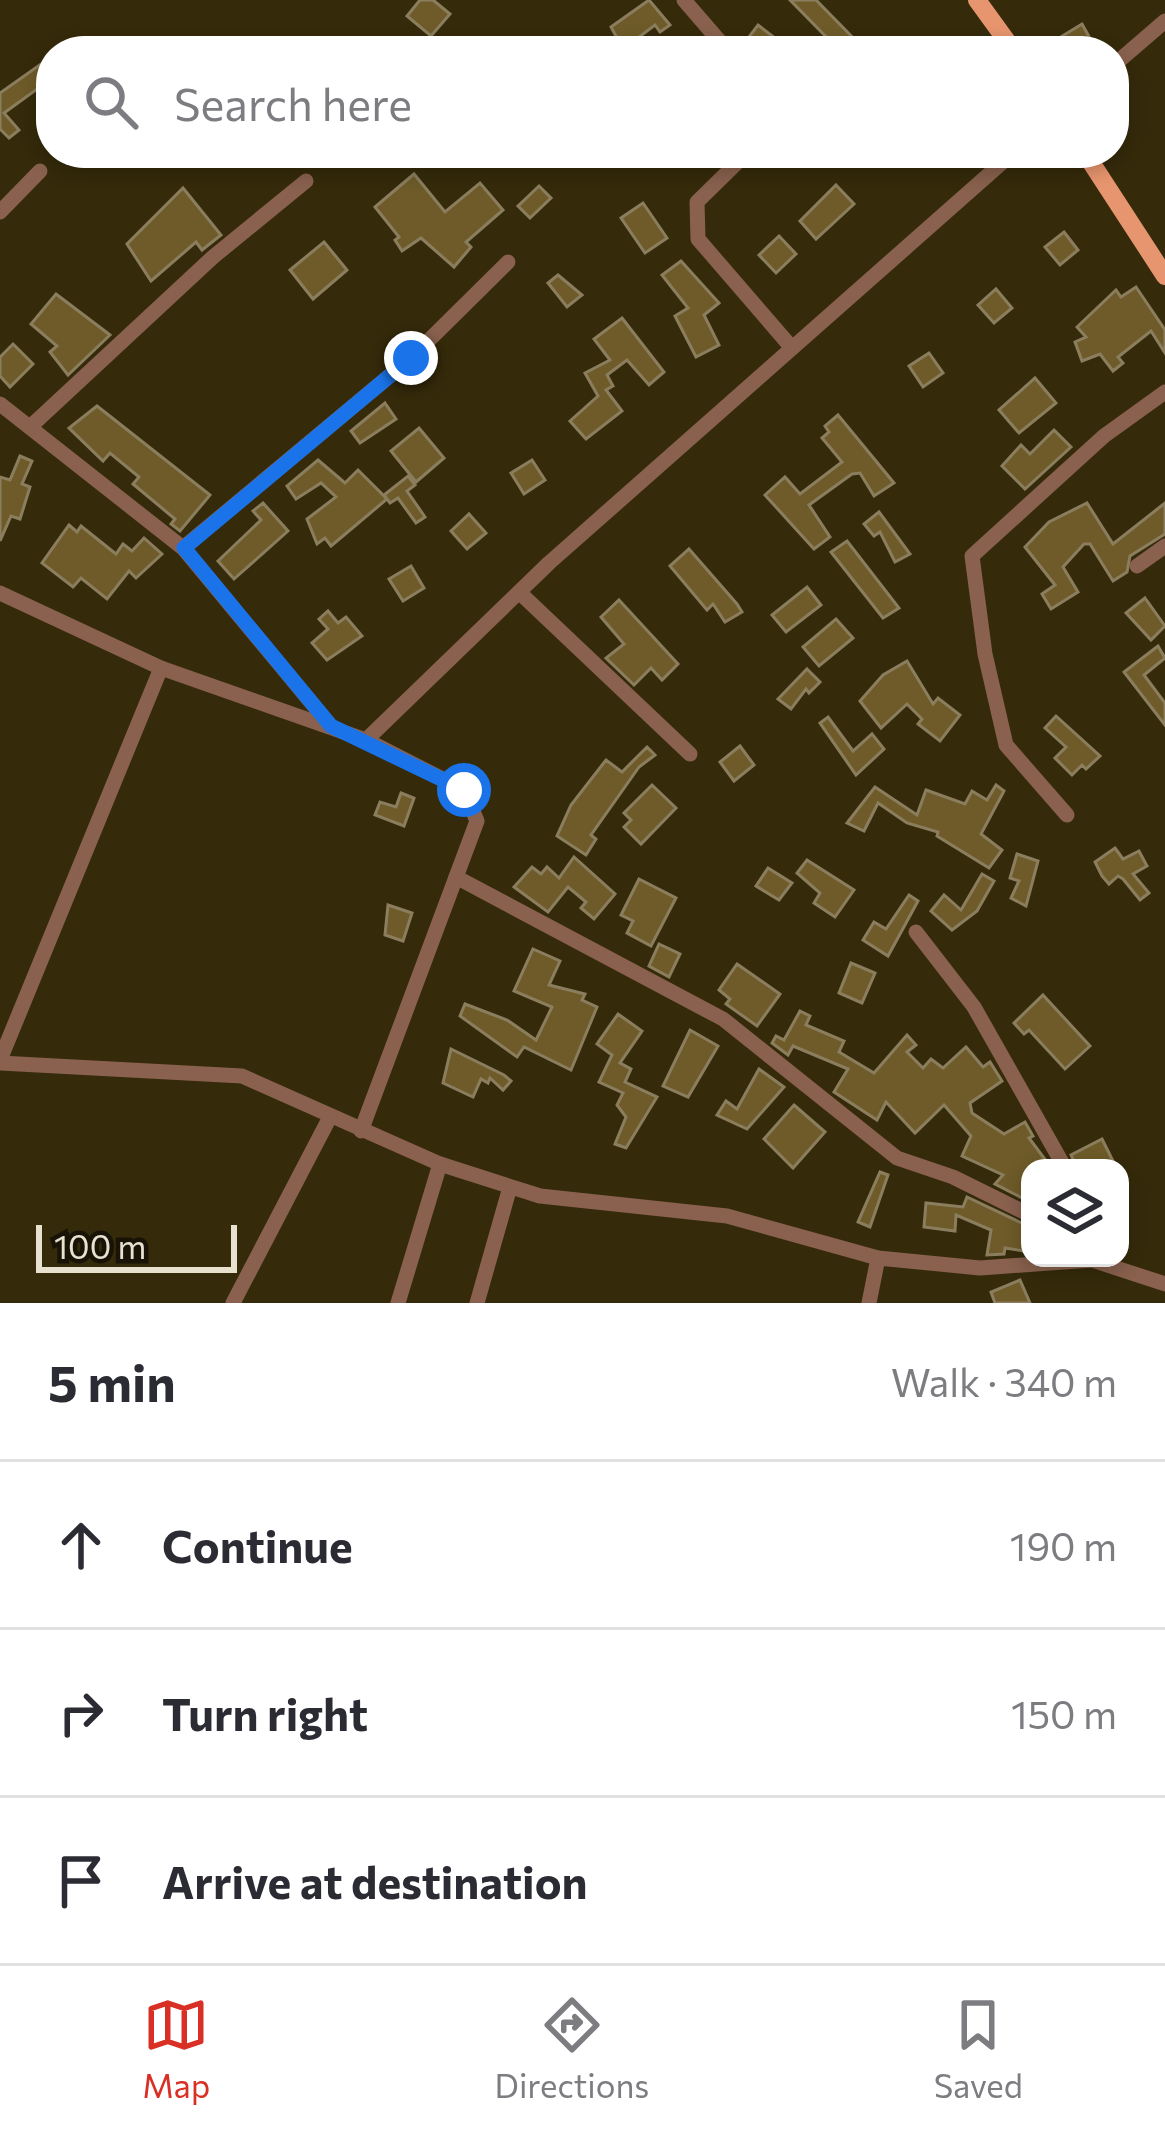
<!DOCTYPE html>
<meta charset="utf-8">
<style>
body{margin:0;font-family:Commissioner,sans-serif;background:#f2f2f3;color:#2b2b33}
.controls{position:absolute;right:36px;bottom:36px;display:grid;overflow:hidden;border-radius:24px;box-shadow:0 6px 18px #0003}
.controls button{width:108px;height:108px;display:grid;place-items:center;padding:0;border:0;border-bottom:3px solid #e1e1e2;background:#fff;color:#2b2b33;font:60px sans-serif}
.scale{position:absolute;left:36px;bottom:30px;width:201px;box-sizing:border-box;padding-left:12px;border:6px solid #e8e1d0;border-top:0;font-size:33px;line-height:42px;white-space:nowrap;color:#e8e1d0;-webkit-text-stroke:9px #181306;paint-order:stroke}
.stop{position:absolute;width:36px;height:36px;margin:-27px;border:9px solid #1a73e8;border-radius:50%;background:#fff}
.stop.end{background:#1a73e8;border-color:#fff;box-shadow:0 3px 12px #0008}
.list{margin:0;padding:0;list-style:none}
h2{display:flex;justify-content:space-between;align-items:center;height:156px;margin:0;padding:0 48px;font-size:51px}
h2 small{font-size:39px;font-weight:400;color:#7c7c81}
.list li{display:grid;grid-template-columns:78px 1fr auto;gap:36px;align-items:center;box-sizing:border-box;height:168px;padding:0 48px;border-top:3px solid #e1e1e2}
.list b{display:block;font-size:45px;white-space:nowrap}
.list em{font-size:39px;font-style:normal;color:#7c7c81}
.icon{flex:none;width:66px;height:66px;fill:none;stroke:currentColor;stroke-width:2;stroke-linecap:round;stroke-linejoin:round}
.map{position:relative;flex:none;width:1165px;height:1303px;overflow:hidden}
.search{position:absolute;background:#fff;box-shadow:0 6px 18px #0003;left:36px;right:36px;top:36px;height:132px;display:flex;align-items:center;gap:30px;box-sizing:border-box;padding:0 42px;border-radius:48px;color:#7c7c81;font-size:45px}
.sheet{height:660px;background:#fff}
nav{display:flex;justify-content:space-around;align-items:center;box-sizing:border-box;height:168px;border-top:3px solid #e1e1e2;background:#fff;font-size:33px;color:#7c7c81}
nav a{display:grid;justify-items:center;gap:6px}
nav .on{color:#d93025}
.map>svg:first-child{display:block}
.building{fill:#6e5b29;stroke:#8b7e5e;stroke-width:3}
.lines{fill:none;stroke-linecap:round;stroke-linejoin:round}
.minor{stroke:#89614e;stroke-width:15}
.major{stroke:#e7956e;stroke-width:18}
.route{stroke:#1a73e8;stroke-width:15}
</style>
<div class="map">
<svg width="1165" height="1303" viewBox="0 0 1165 1303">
<rect width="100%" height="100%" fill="#352a0a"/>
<g class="building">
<path d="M 420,0 L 433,0 L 450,14 L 431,36 L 407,16 Z"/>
<path d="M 649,0 L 670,25 L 660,32 L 655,25 L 623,49 L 611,27 Z"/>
<path d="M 790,0 L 816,0 L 866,51 L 840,51 Z"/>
<path d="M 1082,24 L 1092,42 L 1066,51 L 1059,38 Z"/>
<path d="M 758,25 L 784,45 L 779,51 L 742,46 Z"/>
<path d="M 41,64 L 51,79 L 4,113 L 19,130 L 9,138 L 0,129 L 0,93 Z"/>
<path d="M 414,174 L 445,212 L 480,183 L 503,210 L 466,242 L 471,247 L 454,267 L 421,238 L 402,251 L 395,240 L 399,237 L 375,207 Z"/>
<path d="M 836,185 L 854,204 L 816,239 L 800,221 Z"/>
<path d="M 539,186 L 551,198 L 530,218 L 518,206 Z"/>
<path d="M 183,188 L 221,235 L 202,250 L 196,242 L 151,281 L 127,244 Z"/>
<path d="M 643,203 L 667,238 L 645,253 L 621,218 Z"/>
<path d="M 1064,232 L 1078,250 L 1060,265 L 1045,247 Z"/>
<path d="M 779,236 L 796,254 L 776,273 L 759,255 Z"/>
<path d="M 324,242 L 347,270 L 313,299 L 290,270 Z"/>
<path d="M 681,261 L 719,303 L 704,315 L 719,345 L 696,357 L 675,316 L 688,308 L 662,275 Z"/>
<path d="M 558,275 L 582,295 L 567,307 L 548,283 Z"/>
<path d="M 1136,287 L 1165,330 L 1165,353 L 1151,331 L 1118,357 L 1123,363 L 1113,371 L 1100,354 L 1082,361 L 1075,342 L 1086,337 L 1077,327 L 1116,290 L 1121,297 Z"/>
<path d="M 996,289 L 1012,308 L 994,323 L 978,305 Z"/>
<path d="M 56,294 L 110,335 L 68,375 L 50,352 L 57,346 L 31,324 Z"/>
<path d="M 622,318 L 664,372 L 649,385 L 627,360 L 607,375 L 613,386 L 606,390 L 622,411 L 586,439 L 570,421 L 598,396 L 585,373 L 610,360 L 594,339 Z"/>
<path d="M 13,344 L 33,364 L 10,387 L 0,376 L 0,357 Z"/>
<path d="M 929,353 L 943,373 L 923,387 L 909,366 Z"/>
<path d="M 1035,378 L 1056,403 L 1019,433 L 999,410 Z"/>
<path d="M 385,403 L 396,419 L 360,443 L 351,431 Z"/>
<path d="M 97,406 L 210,495 L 180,531 L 171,524 L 175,519 L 133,484 L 139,477 L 110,453 L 103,461 L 69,428 Z"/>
<path d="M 838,415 L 894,483 L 874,496 L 860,473 L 852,474 L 809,505 L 830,537 L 814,549 L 765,495 L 785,477 L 800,494 L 842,462 L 822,438 L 829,432 L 825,426 Z"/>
<path d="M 419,428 L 444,458 L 416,482 L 391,451 Z"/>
<path d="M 1054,430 L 1071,447 L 1025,489 L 1002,466 L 1021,445 L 1030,454 Z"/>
<path d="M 20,456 L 32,461 L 22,484 L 30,487 L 20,519 L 11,516 L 0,541 L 0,477 L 10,480 Z"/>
<path d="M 318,460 L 345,483 L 358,470 L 387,499 L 331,546 L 325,538 L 317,544 L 307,519 L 336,497 L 321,483 L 296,499 L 287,486 Z"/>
<path d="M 532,460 L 545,480 L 524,494 L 511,473 Z"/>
<path d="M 408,476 L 415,485 L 407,491 L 425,517 L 416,523 L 398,498 L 390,503 L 384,495 Z"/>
<path d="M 263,503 L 288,531 L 234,579 L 218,561 L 261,520 L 253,511 Z"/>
<path d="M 1087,503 L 1113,544 L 1165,503 L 1165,534 L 1130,556 L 1127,572 L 1113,581 L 1090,544 L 1084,544 L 1063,567 L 1078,592 L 1051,609 L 1042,594 L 1055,585 L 1025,547 L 1049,522 Z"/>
<path d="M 879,512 L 910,554 L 895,562 L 880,532 L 874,536 L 864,524 Z"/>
<path d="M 469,514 L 486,533 L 467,549 L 451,531 Z"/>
<path d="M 69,525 L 77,532 L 81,526 L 116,554 L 123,544 L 132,551 L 144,538 L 162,554 L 136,578 L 129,571 L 107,599 L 81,578 L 73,587 L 42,563 Z"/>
<path d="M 847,541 L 899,608 L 883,618 L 831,552 Z"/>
<path d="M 689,549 L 737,604 L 742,612 L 725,622 L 713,604 L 707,610 L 670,566 Z"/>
<path d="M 411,566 L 424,588 L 403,601 L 389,579 Z"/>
<path d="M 807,587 L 821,605 L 786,632 L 772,615 Z"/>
<path d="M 1145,598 L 1165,626 L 1151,640 L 1126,613 Z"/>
<path d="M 619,600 L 678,664 L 662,680 L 651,668 L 634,685 L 606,658 L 624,644 L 601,617 Z"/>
<path d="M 328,611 L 338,623 L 346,617 L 362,636 L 327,660 L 312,643 L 328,629 L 319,619 Z"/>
<path d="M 836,619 L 853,638 L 819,666 L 803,647 Z"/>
<path d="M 1158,646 L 1165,658 L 1144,675 L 1165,703 L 1165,725 L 1124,672 Z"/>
<path d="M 907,661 L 933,704 L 938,698 L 960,715 L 940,741 L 918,724 L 922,719 L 907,704 L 881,728 L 860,701 L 883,675 Z"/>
<path d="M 807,669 L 820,682 L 809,693 L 806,689 L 791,709 L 778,699 Z"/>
<path d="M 1056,716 L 1100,756 L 1086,769 L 1082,765 L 1072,775 L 1055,758 L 1066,747 L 1045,728 Z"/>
<path d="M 828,717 L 853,751 L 872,734 L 884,749 L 856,775 L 820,723 Z"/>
<path d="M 740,746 L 754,765 L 734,781 L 720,762 Z"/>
<path d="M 647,747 L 655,755 L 639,767 L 591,835 L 596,839 L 586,855 L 557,836 L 571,805 L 606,760 L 622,772 Z"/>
<path d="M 652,785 L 676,808 L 641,844 L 624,827 L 631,820 L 624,813 Z"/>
<path d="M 996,785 L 1004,791 L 981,834 L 1002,850 L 989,868 L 937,836 L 938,832 L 907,823 L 878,803 L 864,831 L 847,823 L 875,787 L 917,815 L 926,790 L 965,804 L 972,791 L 987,800 Z"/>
<path d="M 401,793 L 414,798 L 404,826 L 375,815 L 380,802 L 396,807 Z"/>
<path d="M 1115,848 L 1123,859 L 1139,851 L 1147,866 L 1133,874 L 1149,893 L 1140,900 L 1123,879 L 1118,876 L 1109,884 L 1102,876 L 1095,862 Z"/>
<path d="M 1017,854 L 1038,861 L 1026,906 L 1011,898 L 1019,881 L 1010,878 Z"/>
<path d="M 574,857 L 615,894 L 594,919 L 581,908 L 586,902 L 568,887 L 548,912 L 514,887 L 532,867 L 541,874 L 547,867 L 559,878 Z"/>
<path d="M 807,860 L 854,890 L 835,917 L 814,903 L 820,893 L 797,873 Z"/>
<path d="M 768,868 L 792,883 L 779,900 L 756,886 Z"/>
<path d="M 982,874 L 994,881 L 977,911 L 952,930 L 931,911 L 944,895 L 961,910 Z"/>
<path d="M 639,879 L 676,898 L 651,946 L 627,933 L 633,921 L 621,915 Z"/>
<path d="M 909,895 L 918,901 L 888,956 L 863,940 L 874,922 L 886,929 Z"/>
<path d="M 388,905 L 412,913 L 403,941 L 385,935 Z"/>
<path d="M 659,944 L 680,954 L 669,977 L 649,966 Z"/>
<path d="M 533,949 L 560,961 L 549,985 L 585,994 L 582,1000 L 597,1007 L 571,1070 L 524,1047 L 517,1057 L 460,1016 L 465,1004 L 507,1020 L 536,1040 L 552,1007 L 514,991 Z"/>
<path d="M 851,963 L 875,973 L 862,1003 L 839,993 Z"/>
<path d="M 737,964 L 780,994 L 757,1026 L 726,1004 L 730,999 L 719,990 Z"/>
<path d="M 1043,995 L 1090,1046 L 1065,1069 L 1029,1030 L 1024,1034 L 1014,1023 Z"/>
<path d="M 800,1011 L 810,1016 L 806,1025 L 844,1041 L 839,1052 L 874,1073 L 907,1035 L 916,1045 L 907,1052 L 923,1068 L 931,1059 L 943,1068 L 966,1047 L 983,1067 L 990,1062 L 1002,1081 L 970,1103 L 972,1113 L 1004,1134 L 1025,1122 L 1033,1136 L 1029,1138 L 1047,1162 L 1030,1168 L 1030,1202 L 995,1184 L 1003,1175 L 962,1156 L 971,1136 L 944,1105 L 915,1133 L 886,1102 L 877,1120 L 834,1092 L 848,1069 L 793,1046 L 788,1055 L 772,1043 L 776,1036 L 784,1040 Z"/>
<path d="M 618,1014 L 642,1031 L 620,1063 L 631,1069 L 625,1082 L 657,1097 L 626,1148 L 615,1144 L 626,1117 L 617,1105 L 623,1093 L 599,1082 L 612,1055 L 597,1044 Z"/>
<path d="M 690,1030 L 718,1046 L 688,1097 L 663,1086 Z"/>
<path d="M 451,1049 L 504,1075 L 511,1081 L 503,1090 L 490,1078 L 488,1083 L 481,1079 L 473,1097 L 443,1083 Z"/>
<path d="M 759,1069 L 784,1087 L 747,1129 L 717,1115 L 726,1101 L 737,1109 Z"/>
<path d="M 794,1105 L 825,1132 L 793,1168 L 764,1139 Z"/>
<path d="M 1102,1139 L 1114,1163 L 1077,1168 L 1071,1155 Z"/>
<path d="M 880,1172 L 888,1175 L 870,1227 L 858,1222 Z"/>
<path d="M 967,1197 L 1030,1227 L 1030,1252 L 1005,1248 L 1004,1254 L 987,1255 L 991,1230 L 956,1215 L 955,1231 L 924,1227 L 926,1203 L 963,1207 Z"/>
<path d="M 1020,1280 L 1030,1303 L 995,1303 L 991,1292 Z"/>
</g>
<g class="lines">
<g class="minor">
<path d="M 684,0 L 728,51"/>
<path d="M 1114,65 L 1165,21"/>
<path d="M 747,153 L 697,202 L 698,239 L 792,348"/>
<path d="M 0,212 L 40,171"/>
<path d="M 0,404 L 183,548 L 329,724"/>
<path d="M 30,427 L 213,257 L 306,181"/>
<path d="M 183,548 L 411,358 L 508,262"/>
<path d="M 1137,566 L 1165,546"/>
<path d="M 519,592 L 690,754"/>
<path d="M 0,593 L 161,668"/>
<path d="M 1067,815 L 1006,745 L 985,654 L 972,556 L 1104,436 L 1165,392"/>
<path d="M 456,877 L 723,1019 L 897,1158 L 953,1177 L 1030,1215"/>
<path d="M 916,932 L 974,1007 L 1065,1168"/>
<path d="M 0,1060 L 161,668 L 366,740 L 549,563 L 1013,153"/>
<path d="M 0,1063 L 242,1076 L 440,1164 L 540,1196 L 727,1216 L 878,1258 L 980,1268 L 1092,1260 L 1165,1284"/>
<path d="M 361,1131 L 477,821 L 464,790 L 366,740"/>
<path d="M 233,1303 L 330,1117"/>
<path d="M 398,1303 L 440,1164"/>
<path d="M 477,1303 L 510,1187"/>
<path d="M 869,1303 L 878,1258"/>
</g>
<g class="major">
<path d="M 977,0 L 1014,51"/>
<path d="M 1085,153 L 1165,276"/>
</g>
</g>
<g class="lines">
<path class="route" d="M 411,358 L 184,548 L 331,726 L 464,790"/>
</g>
</svg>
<div class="controls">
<button><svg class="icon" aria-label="layers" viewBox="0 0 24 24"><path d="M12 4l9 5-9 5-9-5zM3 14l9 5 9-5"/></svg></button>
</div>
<div class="scale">100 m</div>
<div class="stop" style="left:464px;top:790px"></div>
<div class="stop end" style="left:411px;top:358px"></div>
<div class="search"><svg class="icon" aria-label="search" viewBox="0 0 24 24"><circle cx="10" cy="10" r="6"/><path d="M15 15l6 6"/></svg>Search here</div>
</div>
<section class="sheet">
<h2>5 min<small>Walk · 340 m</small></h2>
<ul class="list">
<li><svg class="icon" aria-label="ahead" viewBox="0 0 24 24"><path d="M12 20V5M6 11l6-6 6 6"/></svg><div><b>Continue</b></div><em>190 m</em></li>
<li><svg class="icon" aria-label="right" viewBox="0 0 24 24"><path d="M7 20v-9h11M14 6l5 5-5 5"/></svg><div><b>Turn right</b></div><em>150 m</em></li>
<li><svg class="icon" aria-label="arrive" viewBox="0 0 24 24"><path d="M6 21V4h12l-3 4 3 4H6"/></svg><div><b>Arrive at destination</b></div></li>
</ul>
</section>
<nav>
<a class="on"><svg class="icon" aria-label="map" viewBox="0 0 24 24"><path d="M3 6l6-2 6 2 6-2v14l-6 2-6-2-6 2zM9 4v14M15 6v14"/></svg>Map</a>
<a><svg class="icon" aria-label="directions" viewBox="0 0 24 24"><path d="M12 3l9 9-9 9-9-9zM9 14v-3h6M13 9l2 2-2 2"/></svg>Directions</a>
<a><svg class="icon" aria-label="saved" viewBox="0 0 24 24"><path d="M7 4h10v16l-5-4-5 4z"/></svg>Saved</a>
</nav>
